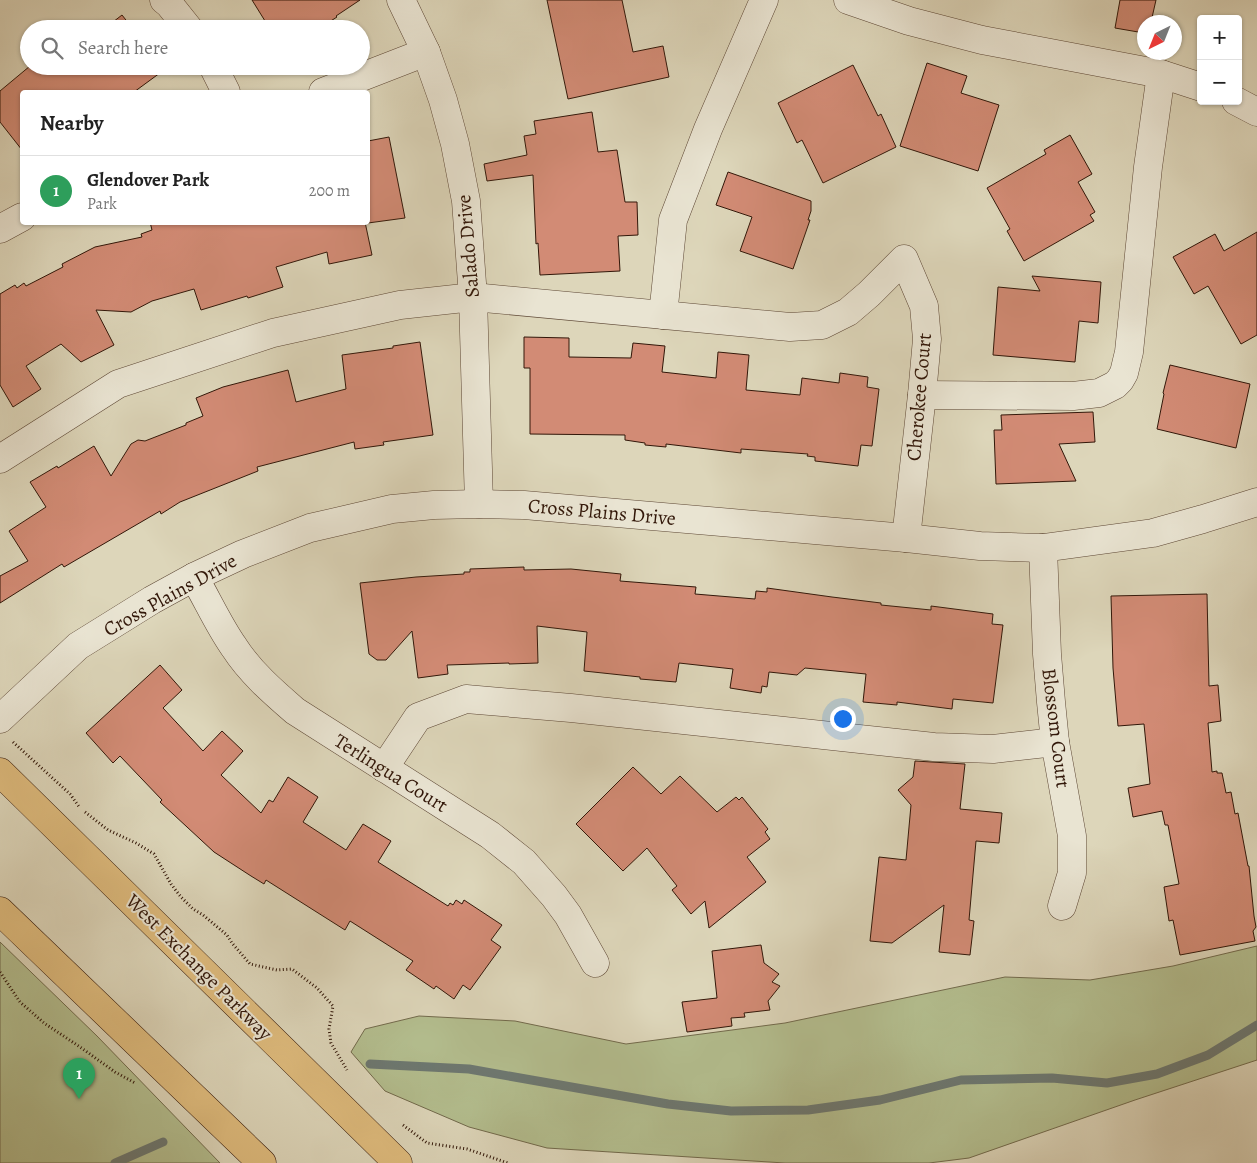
<!DOCTYPE html>
<meta charset="utf-8">
<style>
body{margin:0;font-family:Alegreya,serif;background:#f2f2f2;color:#222}
.controls{position:absolute;right:15px;top:15px;display:grid;overflow:hidden;border-radius:5px;box-shadow:0 1px 4px #0004}
.controls button{width:45px;height:45px;display:grid;place-items:center;padding:0;border:0;border-bottom:1px solid #e0e0e0;background:#fff;color:#222;font:25px sans-serif}
.compass{position:absolute;left:1137px;top:15px;width:45px;height:45px;border-radius:50%;background:#fff;box-shadow:0 1px 4px #0004;rotate:223deg}
.you{position:absolute;left:842px;top:718px;width:18px;height:18px;margin:-12px;border:4px solid #fff;border-radius:50%;background:#1a73e8;box-shadow:0 0 0 8px #1a73e833}
.badge{display:grid;place-items:center;width:32px;height:32px;border-radius:50%;background:#7c3aed;color:#fff;font-size:16px;font-weight:700}
.pin{position:absolute;translate:-50% -41px;filter:drop-shadow(0 1px 2px #0008)}
.pin::after{content:'';position:absolute;top:26px;width:18px;height:15px;background:inherit;clip-path:polygon(0 0,100% 0,50% 100%)}
.list{margin:0;padding:0;list-style:none}
h2{display:flex;justify-content:space-between;align-items:center;height:65px;margin:0;padding:0 20px;font-size:21px}
h2 small{font-size:16px;font-weight:400;color:#767676}
.list li{display:grid;grid-template-columns:32px 1fr auto;gap:15px;align-items:center;box-sizing:border-box;height:70px;padding:0 20px;border-top:1px solid #e0e0e0}
.list b{display:block;font-size:19px;white-space:nowrap}
.list p{margin:0;font-size:16px;white-space:nowrap;color:#767676}
.list em{font-size:16px;font-style:normal;color:#767676}
.icon{flex:none;width:28px;height:28px;fill:none;stroke:currentColor;stroke-width:2;stroke-linecap:round;stroke-linejoin:round}
.map{position:relative;flex:none;width:1257px;height:1163px;overflow:hidden}
.search{position:absolute;background:#fff;box-shadow:0 1px 4px #0004;left:20px;top:20px;width:350px;height:55px;display:flex;align-items:center;gap:12px;box-sizing:border-box;padding:0 18px;border-radius:28px;color:#767676;font-size:19px}
.panel{position:absolute;background:#fff;box-shadow:0 1px 4px #0004;left:20px;top:90px;width:350px;height:135px;border-radius:5px}
.map>svg:first-child{display:block}
.green{fill:#b3bd8e;stroke:#726a4c}
.lines{fill:none;stroke-linecap:round;stroke-linejoin:round}
.stream{stroke:#6d7871;stroke-width:9}
.building{fill:#d28b75;stroke:#321709}
.minor-casing{stroke:#5d4735;stroke-width:29}
.major-casing{stroke:#321709;stroke-width:29}
.path{stroke:#321709;stroke-width:3;stroke-dasharray:1 2.5;stroke-linecap:butt}
.minor{stroke:#e9e4d2;stroke-width:28}
.major{stroke:#debb7d;stroke-width:28}
.labels{text-anchor:middle;dominant-baseline:central;stroke-width:4;stroke-linejoin:round;paint-order:stroke}
.street-label{font-size:20px;fill:#321709;stroke:#e9e4d2}
</style>
<div class="map">
<svg width="1257" height="1163" viewBox="0 0 1257 1163">
<rect width="100%" height="100%" fill="#ddd6ba"/>
<filter id="stains"><feTurbulence type="fractalNoise" baseFrequency=".004" numOctaves="4"/><feColorMatrix values="0 0 0 0 .2 0 0 0 0 .09 0 0 0 0 .02 0 0 0 .5 -.17"/></filter>
<radialGradient id="worn" r=".72"><stop offset=".6" stop-color="#630" stop-opacity="0"/><stop offset="1" stop-color="#630" stop-opacity=".3"/></radialGradient>
<g class="green">
<path d="M 0,942 L 97,1036 L 220,1163 L 0,1163 Z"/>
<path d="M 1257,946 L 1257,1060 L 1135,1100 L 969,1158 L 929,1163 L 785,1163 L 547,1148 L 469,1127 L 385,1091 L 351,1052 L 365,1029 L 419,1016 L 515,1021 L 626,1044 L 785,1023 L 1005,977 L 1090,980 L 1173,966 Z"/>
</g>
<g class="lines">
<g class="stream">
<path d="M 370,1064 L 469,1069 L 668,1104 L 731,1111 L 808,1110 L 880,1100 L 961,1080 L 1052,1078 L 1107,1083 L 1157,1074 L 1208,1055 L 1257,1025"/>
<path d="M 115,1163 L 163,1142"/>
</g>
</g>
<g class="building">
<path d="M 252,0 L 360,0 L 336,16 L 337,17 L 318,29 L 270,29 Z"/>
<path d="M 547,0 L 622,0 L 633,52 L 663,46 L 669,77 L 568,99 Z"/>
<path d="M 1120,0 L 1156,0 L 1151,22 L 1144,22 L 1144,33 L 1115,28 Z"/>
<path d="M 122,15 L 133,29 L 104,29 Z"/>
<path d="M 927,63 L 967,76 L 961,93 L 999,105 L 978,171 L 900,146 Z"/>
<path d="M 853,65 L 878,116 L 881,114 L 896,147 L 823,183 L 802,140 L 797,143 L 778,103 Z"/>
<path d="M 30,66 L 161,66 L 164,70 L 134,92 L 22,92 L 22,150 L 0,122 L 0,91 Z"/>
<path d="M 592,112 L 598,152 L 617,150 L 625,202 L 637,202 L 638,235 L 618,236 L 620,271 L 540,275 L 538,243 L 536,244 L 533,175 L 487,181 L 484,164 L 527,155 L 524,136 L 536,134 L 534,121 Z"/>
<path d="M 1070,135 L 1092,174 L 1078,182 L 1095,212 L 1090,215 L 1094,221 L 1024,261 L 1007,231 L 1010,229 L 987,188 L 1046,154 L 1044,150 Z"/>
<path d="M 389,137 L 405,218 L 368,223 L 368,141 Z"/>
<path d="M 728,172 L 811,201 L 811,211 L 808,220 L 810,220 L 793,269 L 740,251 L 752,217 L 716,205 Z"/>
<path d="M 150,222 L 365,222 L 372,255 L 329,264 L 327,252 L 276,267 L 283,287 L 248,298 L 247,296 L 201,310 L 194,289 L 152,301 L 131,312 L 96,310 L 114,345 L 81,362 L 61,344 L 26,366 L 41,389 L 13,407 L 0,385 L 0,294 L 15,285 L 17,288 L 24,283 L 26,286 L 63,267 L 62,264 L 95,247 L 142,237 L 141,234 L 152,230 Z"/>
<path d="M 1257,232 L 1257,335 L 1241,344 L 1208,286 L 1194,294 L 1173,257 L 1215,234 L 1224,251 Z"/>
<path d="M 1032,276 L 1101,282 L 1098,323 L 1079,321 L 1075,362 L 993,355 L 998,287 L 1040,291 Z"/>
<path d="M 524,337 L 569,338 L 569,357 L 631,358 L 633,343 L 665,346 L 662,372 L 716,378 L 718,352 L 749,355 L 746,390 L 800,395 L 802,378 L 839,383 L 840,373 L 868,377 L 867,387 L 879,389 L 872,446 L 861,445 L 858,466 L 815,461 L 815,457 L 807,456 L 808,454 L 741,449 L 741,453 L 666,444 L 666,447 L 645,445 L 645,443 L 625,440 L 625,435 L 530,434 L 530,368 L 524,368 Z"/>
<path d="M 420,342 L 433,435 L 383,442 L 384,445 L 355,449 L 354,442 L 257,467 L 258,471 L 180,502 L 161,514 L 160,511 L 64,567 L 62,564 L 0,603 L 0,576 L 28,561 L 9,531 L 46,507 L 30,482 L 57,466 L 58,468 L 94,446 L 111,476 L 131,444 L 138,440 L 145,441 L 186,425 L 186,423 L 203,416 L 196,398 L 223,387 L 288,370 L 296,402 L 346,389 L 342,355 L 393,348 L 393,346 Z"/>
<path d="M 1170,365 L 1250,384 L 1236,448 L 1157,429 L 1164,394 L 1163,393 Z"/>
<path d="M 1093,412 L 1095,442 L 1059,444 L 1076,481 L 996,484 L 994,430 L 1002,430 L 1001,415 Z"/>
<path d="M 524,567 L 524,570 L 571,569 L 621,574 L 620,581 L 696,587 L 695,594 L 755,599 L 756,591 L 767,592 L 767,588 L 832,597 L 881,603 L 881,605 L 931,610 L 931,606 L 993,614 L 992,624 L 1003,625 L 993,703 L 953,699 L 952,709 L 897,702 L 897,705 L 863,702 L 866,674 L 805,668 L 797,675 L 769,672 L 767,687 L 762,686 L 761,693 L 730,688 L 733,669 L 679,663 L 676,682 L 640,679 L 640,677 L 584,671 L 587,632 L 537,626 L 538,663 L 509,664 L 509,663 L 447,665 L 448,674 L 418,678 L 412,631 L 386,660 L 377,660 L 369,654 L 360,583 L 416,577 L 464,574 L 464,572 L 470,572 L 470,569 Z"/>
<path d="M 1207,594 L 1209,686 L 1218,685 L 1221,721 L 1208,723 L 1212,772 L 1217,771 L 1217,773 L 1222,773 L 1226,793 L 1231,792 L 1235,814 L 1238,813 L 1248,866 L 1249,866 L 1254,916 L 1256,927 L 1253,931 L 1255,941 L 1180,955 L 1173,920 L 1169,921 L 1164,887 L 1179,884 L 1168,825 L 1165,825 L 1162,811 L 1133,817 L 1128,788 L 1150,784 L 1144,724 L 1118,726 L 1113,668 L 1111,596 Z"/>
<path d="M 160,665 L 182,690 L 163,708 L 203,751 L 222,731 L 243,751 L 221,775 L 261,813 L 269,800 L 273,802 L 288,777 L 318,797 L 303,822 L 346,850 L 363,824 L 391,841 L 378,862 L 448,906 L 450,903 L 453,905 L 456,900 L 462,904 L 464,900 L 502,925 L 491,940 L 501,947 L 470,990 L 463,985 L 454,999 L 436,986 L 434,989 L 406,970 L 413,961 L 350,921 L 345,930 L 266,880 L 264,884 L 251,876 L 214,852 L 160,802 L 162,800 L 120,756 L 113,763 L 86,733 Z"/>
<path d="M 915,761 L 965,764 L 960,809 L 1002,813 L 999,843 L 976,841 L 969,920 L 974,921 L 970,955 L 939,952 L 944,905 L 892,943 L 870,941 L 879,857 L 906,860 L 911,805 L 898,790 L 913,777 Z"/>
<path d="M 633,767 L 661,794 L 680,776 L 717,812 L 736,797 L 739,800 L 742,797 L 768,829 L 765,832 L 770,839 L 747,857 L 766,882 L 709,928 L 705,901 L 691,914 L 672,890 L 677,886 L 647,848 L 623,871 L 576,824 Z"/>
<path d="M 761,945 L 764,963 L 779,974 L 772,982 L 780,986 L 768,1001 L 770,1010 L 744,1013 L 745,1017 L 731,1018 L 732,1026 L 687,1032 L 682,1002 L 717,998 L 712,951 Z"/>
</g>
<g class="lines">
<defs>
<g id="minor">
<path d="M 164,0 L 169,4 L 189,29"/>
<path d="M 401,0 L 426,52 L 443,100 L 455,144 L 466,201 L 473,297 L 479,504"/>
<path d="M 848,0 L 909,21 L 982,40 L 1161,74 L 1201,87"/>
<path d="M 213,66 L 226,92"/>
<path d="M 323,92 L 426,52"/>
<path d="M 1236,101 L 1257,112"/>
<path d="M 0,229 L 22,217"/>
<path d="M 663,315 L 673,220 L 708,129 L 764,0"/>
<path d="M 922,395 L 1073,396 L 1099,393 L 1115,385 L 1120,380 L 1124,373 L 1129,352 L 1148,167 L 1161,74"/>
<path d="M 0,459 L 118,384 L 273,333 L 400,305 L 473,297 L 790,327 L 822,325 L 848,312 L 869,294 L 904,259 L 924,306 L 927,339 L 922,395 L 906,538"/>
<path d="M 1043,548 L 1047,654 L 1051,702 L 1055,742 L 1072,836 L 1072,873 L 1062,906"/>
<path d="M 194,577 C 207,599 219,626 234,647 C 250,672 273,692 295,711 L 490,835 L 524,862 L 554,896 L 568,915 L 595,963"/>
<path d="M 0,719 L 78,646 L 152,600 L 194,577 L 243,554 L 310,528 L 392,509 L 434,505 L 479,504 L 524,505 L 906,538 L 980,546 L 1043,548 L 1153,533 L 1203,519 L 1257,502"/>
<path d="M 384,768 L 418,717 L 466,699 L 571,708 L 934,747 L 993,749 L 1055,742"/>
</g>
<g id="major">
<path d="M 0,772 L 398,1163"/>
<path d="M 0,911 L 262,1163"/>
</g>
</defs>
<use href="#minor" class="minor-casing"/>
<use href="#major" class="major-casing"/>
<g class="path">
<path d="M 13,742 L 70,794 L 80,808"/>
<path d="M 85,812 L 108,830 L 136,843 L 154,854 L 171,884 L 181,897 L 193,909 L 203,915 L 227,935 L 232,943 L 250,964 L 277,970 L 292,969 L 317,988 L 333,1006 L 329,1029 L 331,1043 L 347,1070"/>
<path d="M 0,972 L 20,1002 L 44,1023 L 80,1047 L 115,1072 L 135,1083"/>
<path d="M 403,1125 L 427,1143 L 467,1149 L 508,1163"/>
</g>
<use href="#minor" class="minor"/>
<use href="#major" class="major"/>
</g>
<g class="labels">
<g class="street-label">
<text transform="translate(468 246) rotate(-95)">Salado Drive</text>
<text transform="translate(919 397) rotate(-85)">Cherokee Court</text>
<text transform="translate(602 512) rotate(5)">Cross Plains Drive</text>
<text transform="translate(170 595) rotate(-29)">Cross Plains Drive</text>
<text transform="translate(1056 728) rotate(83)">Blossom Court</text>
<text transform="translate(391 773) rotate(32)">Terlingua Court</text>
<text transform="translate(199 967) rotate(45)">West Exchange Parkway</text>
</g>
</g>
<rect width="100%" height="100%" filter="url(#stains)"/>
<rect width="100%" height="100%" fill="url(#worn)"/>
</svg>
<div class="controls">
<button>+</button>
<button>−</button>
</div>
<svg class="compass" viewBox="-18 -18 36 36"><path d="M0-13l5 13h-10z" fill="#e53935"/><path d="M0 13l5-13h-10z" fill="#767676"/></svg>
<div class="you"></div>
<div class="pin badge" style="left:79px;top:1099px;background:#2e9e5b">1</div>
<div class="search"><svg class="icon" aria-label="search" viewBox="0 0 24 24"><circle cx="10" cy="10" r="6"/><path d="M15 15l6 6"/></svg>Search here</div>
<section class="panel">
<h2>Nearby<small></small></h2>
<ul class="list">
<li><span class="badge" style="background:#2e9e5b">1</span><div><b>Glendover Park</b><p>Park</p></div><em>200 m</em></li>
</ul>
</section>
</div>
